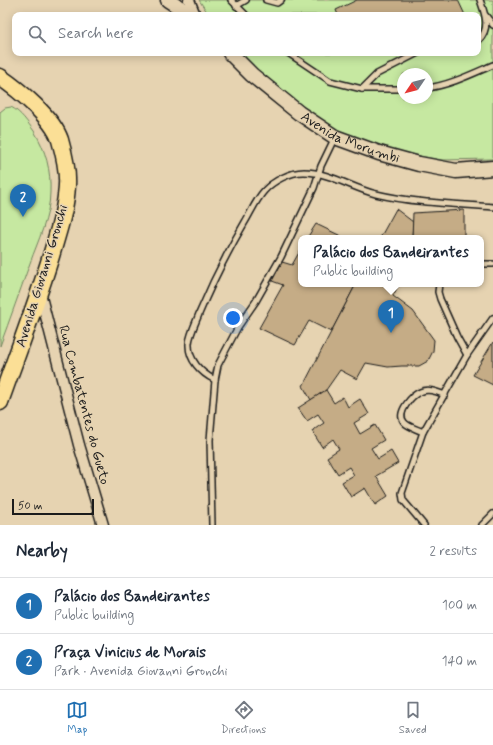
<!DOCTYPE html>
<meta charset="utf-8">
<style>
body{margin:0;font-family:Mynerve,sans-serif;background:#f2f2f3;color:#1f2937}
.compass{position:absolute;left:397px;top:68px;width:36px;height:36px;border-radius:50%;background:#fff;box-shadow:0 2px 10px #0003;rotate:235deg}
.scale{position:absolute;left:12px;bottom:10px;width:82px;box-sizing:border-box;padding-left:4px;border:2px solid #1c1c1c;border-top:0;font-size:11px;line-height:14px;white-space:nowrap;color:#1c1c1c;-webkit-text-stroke:3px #e6d3b1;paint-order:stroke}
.you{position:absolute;left:233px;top:318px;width:14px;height:14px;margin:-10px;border:3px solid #fff;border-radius:50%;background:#1a73e8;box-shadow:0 0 0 6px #1a73e833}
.badge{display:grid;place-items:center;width:26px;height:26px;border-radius:50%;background:#1f6fb2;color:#fff;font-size:13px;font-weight:700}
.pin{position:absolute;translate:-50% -33px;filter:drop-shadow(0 1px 2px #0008)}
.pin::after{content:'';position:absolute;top:21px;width:14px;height:12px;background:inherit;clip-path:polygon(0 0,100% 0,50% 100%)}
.popup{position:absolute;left:298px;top:235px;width:186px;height:52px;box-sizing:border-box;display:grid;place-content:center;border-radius:8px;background:#fff;filter:drop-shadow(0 1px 3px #0005);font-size:13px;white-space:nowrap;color:#747a83}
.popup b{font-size:15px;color:#1f2937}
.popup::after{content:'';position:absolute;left:50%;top:100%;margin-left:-8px;border:8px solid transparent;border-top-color:#fff}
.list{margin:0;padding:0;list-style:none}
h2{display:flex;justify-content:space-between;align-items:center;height:52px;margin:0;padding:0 16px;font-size:17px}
h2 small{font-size:13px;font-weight:400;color:#747a83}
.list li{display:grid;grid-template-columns:26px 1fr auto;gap:12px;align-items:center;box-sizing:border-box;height:56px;padding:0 16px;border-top:1px solid #e0e1e3}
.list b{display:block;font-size:15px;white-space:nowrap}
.list p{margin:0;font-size:13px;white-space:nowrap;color:#747a83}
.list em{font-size:13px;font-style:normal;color:#747a83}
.icon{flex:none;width:22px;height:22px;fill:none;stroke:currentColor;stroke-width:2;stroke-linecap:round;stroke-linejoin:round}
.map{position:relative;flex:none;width:493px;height:525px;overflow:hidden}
.search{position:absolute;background:#fff;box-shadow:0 2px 10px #0003;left:12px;right:12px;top:12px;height:44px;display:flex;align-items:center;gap:10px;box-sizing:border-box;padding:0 14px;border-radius:8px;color:#747a83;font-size:15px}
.sheet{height:164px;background:#fff}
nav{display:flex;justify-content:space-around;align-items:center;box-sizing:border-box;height:56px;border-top:1px solid #e0e1e3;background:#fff;font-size:11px;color:#747a83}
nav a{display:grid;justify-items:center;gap:2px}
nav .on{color:#1f6fb2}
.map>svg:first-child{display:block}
.green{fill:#c6e8a1;stroke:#71825e;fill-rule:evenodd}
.building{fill:#c5ac86;stroke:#1c1c1c}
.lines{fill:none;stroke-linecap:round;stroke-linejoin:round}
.lane-casing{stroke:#1c1c1c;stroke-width:8}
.street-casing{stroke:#1c1c1c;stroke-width:13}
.secondary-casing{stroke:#1c1c1c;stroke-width:17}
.primary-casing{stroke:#1c1c1c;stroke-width:19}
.lane{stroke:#e6d3b1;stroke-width:5}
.street{stroke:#e6d3b1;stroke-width:10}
.secondary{stroke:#e6d3b1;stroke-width:14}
.primary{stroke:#fbdf96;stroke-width:16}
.labels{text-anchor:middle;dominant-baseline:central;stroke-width:3;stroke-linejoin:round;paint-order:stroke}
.street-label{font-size:14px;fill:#1c1c1c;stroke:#e6d3b1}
</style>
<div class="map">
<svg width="493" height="525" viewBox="0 0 493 525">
<rect width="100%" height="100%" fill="#e6d3b1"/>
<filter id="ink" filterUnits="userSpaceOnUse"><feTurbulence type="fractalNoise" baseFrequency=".025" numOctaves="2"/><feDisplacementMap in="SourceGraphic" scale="8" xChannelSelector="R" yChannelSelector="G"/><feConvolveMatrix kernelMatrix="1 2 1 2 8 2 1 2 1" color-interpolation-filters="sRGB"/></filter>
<g filter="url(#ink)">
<g class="green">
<path d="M 199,0 L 493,0 L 493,159 L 442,160 L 371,147 L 316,122 L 268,82 L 240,53 L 478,53 L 478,15 L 209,15 ZM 403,74 L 427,74 L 427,98 L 403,98 Z"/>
<path d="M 11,107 C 21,112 28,123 34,131 C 46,150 51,171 50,192 C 50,216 38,241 30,263 C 20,291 10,319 0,346 L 0,112 L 5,108 Z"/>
</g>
<g class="building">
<path d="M 357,0 L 458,0 L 465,15 L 338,15 L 336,10 Z"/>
<path d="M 396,209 L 413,222 L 412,238 L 380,238 Z"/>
<path d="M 464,210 L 464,238 L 412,238 L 413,213 Z"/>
<path d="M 316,224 L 345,238 L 307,238 Z"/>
<path d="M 301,249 L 301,284 L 356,284 L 331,332 L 309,321 L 295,345 L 259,328 L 283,285 L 272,281 L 282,262 L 292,265 Z"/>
<path d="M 356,284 L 399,284 L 393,296 L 413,311 L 434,340 L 433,351 L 428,361 L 419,366 L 402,366 L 388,367 L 366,363 L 357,379 L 340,370 L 326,390 L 311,400 L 303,386 Z"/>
<path d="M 493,342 L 493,385 L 473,375 Z"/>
<path d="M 326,390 L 334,403 L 343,397 L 348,407 L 360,399 L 369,414 L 354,423 L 360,434 L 375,425 L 384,440 L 371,448 L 378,459 L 391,451 L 398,463 L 376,476 L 388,496 L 375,505 L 365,488 L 351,497 L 342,482 L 354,475 L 349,467 L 338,474 L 327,457 L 339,449 L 333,439 L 322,447 L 312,431 L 324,423 L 318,414 L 307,421 L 298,408 Z"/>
</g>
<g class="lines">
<defs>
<g id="lane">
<path d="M 231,0 L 246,15"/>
<path d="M 266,0 L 277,3 L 281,0"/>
<path d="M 236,6 L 246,0"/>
<path d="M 486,16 L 493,25"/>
<path d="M 478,41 C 491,29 485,14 480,0"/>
<path d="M 288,53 L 330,81 L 362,89 L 403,89"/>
<path d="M 427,88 C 450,85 472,74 493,65"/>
<path d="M 362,89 L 377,74 L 418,53"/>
<path d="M 481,264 L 493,264"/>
<path d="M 439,284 L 438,292 L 440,299 L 457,337 L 467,355"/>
<path d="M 215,380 C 201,373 188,360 189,343 C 190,334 196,322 199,314 C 212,283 228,251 245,222 C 251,212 256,200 264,191 C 273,181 290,172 304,172 C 329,172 352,188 376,194 C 414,203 454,204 493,207"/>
<path d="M 423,432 C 417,429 408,427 404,422 C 396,413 412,395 420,392 C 429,388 437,392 445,395"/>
<path d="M 212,525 L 210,440 L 215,380 L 218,365 L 238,327 L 256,301 L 281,257 L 314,188 L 321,166 L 335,137"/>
<path d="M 424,525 L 403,500 L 402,493 L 423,432 L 467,355 L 493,318"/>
<path d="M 482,525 L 493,514"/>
</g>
<g id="street">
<path d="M 189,0 L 195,15"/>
<path d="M 40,293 L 79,445 L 103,525"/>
</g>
<g id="secondary">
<path d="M 168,0 L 191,15"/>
<path id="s1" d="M 230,53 L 252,75 L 299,113 L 335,137 L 379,153 L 419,164 L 456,171 L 493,168"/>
</g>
<path id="primary" d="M 0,77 C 19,90 53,118 60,140 C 64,154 68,170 67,185 C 66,209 58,232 51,256 C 36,305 17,354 0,402"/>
</defs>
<use href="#lane" class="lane-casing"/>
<use href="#street" class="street-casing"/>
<use href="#secondary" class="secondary-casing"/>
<use href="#primary" class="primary-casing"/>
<use href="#lane" class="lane"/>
<use href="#street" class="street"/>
<use href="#secondary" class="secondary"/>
<use href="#primary" class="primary"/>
</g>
</g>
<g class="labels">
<g class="street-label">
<text stroke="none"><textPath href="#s1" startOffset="149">Avenida Morumbi</textPath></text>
<text transform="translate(42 276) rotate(-73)">Avenida Giovanni Gronchi</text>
<text transform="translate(84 405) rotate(75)">Rua Combatentes do Gueto</text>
</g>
</g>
</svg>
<svg class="compass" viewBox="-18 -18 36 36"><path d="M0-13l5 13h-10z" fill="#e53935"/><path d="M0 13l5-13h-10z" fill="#747a83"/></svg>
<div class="scale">50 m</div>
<div class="you"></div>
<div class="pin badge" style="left:391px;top:333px">1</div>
<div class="popup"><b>Palácio dos Bandeirantes</b>Public building</div>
<div class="pin badge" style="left:23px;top:217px">2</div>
<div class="search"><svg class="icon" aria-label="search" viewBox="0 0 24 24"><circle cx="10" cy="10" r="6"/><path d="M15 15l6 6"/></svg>Search here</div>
</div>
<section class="sheet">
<h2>Nearby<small>2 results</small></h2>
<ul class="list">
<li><span class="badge">1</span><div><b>Palácio dos Bandeirantes</b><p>Public building</p></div><em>100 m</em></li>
<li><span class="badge">2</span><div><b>Praça Vinicius de Morais</b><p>Park · Avenida Giovanni Gronchi</p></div><em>140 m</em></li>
</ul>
</section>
<nav>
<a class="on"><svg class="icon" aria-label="map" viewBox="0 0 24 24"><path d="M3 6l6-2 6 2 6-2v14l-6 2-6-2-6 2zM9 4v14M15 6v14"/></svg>Map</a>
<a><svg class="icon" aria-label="directions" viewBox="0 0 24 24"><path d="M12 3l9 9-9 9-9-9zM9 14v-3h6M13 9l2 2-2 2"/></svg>Directions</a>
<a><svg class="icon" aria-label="saved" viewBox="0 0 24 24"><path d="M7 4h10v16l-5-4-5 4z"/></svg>Saved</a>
</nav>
